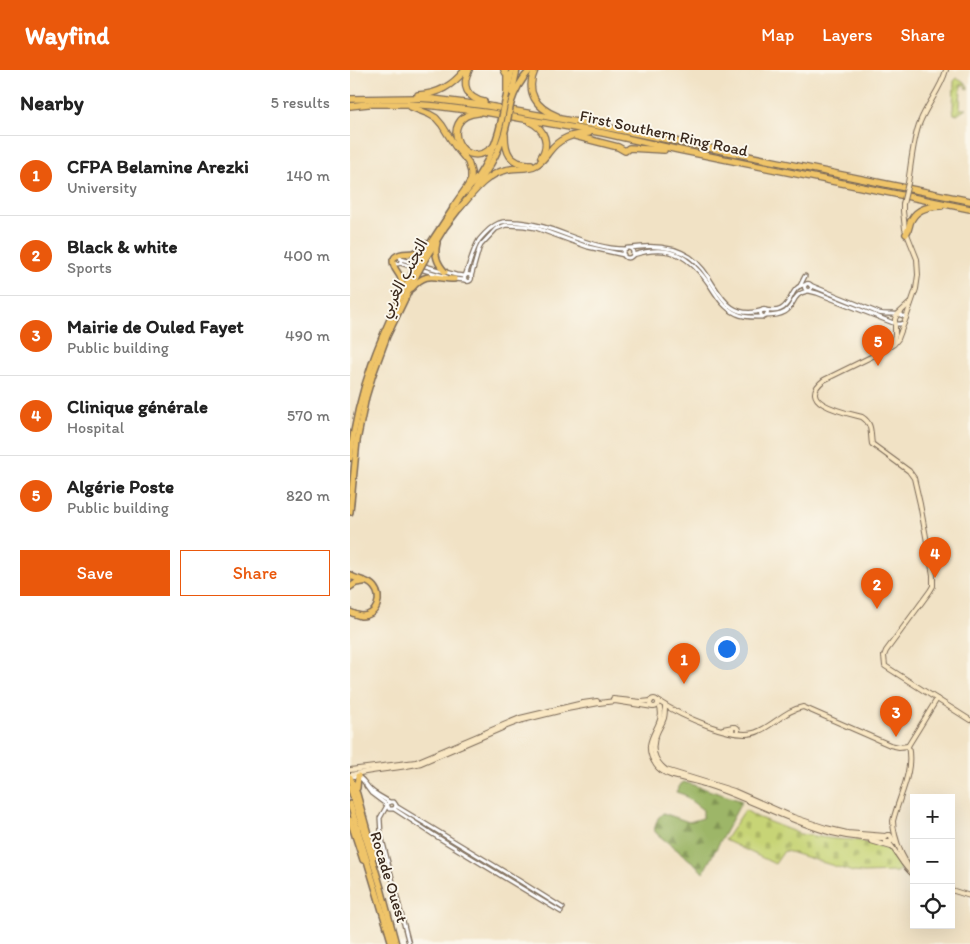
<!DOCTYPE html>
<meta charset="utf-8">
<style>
body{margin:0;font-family:Itim,"Playpen Sans Arabic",sans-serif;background:#f2f2f2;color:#222}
.controls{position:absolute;right:15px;bottom:15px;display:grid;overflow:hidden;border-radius:0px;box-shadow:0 5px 20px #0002}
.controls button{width:45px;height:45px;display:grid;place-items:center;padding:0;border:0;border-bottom:1px solid #e0e0e0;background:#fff;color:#222;font:25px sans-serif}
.you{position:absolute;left:376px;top:578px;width:18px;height:18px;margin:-12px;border:4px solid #fff;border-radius:50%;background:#1a73e8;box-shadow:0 0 0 8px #1a73e833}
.badge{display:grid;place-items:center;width:32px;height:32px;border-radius:50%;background:#ea580c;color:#fff;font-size:16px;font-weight:700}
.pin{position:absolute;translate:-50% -41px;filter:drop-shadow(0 1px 2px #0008)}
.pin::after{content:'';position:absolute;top:26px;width:18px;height:15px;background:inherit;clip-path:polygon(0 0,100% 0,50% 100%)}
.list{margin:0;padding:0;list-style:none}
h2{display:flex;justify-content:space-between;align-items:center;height:65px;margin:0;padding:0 20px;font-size:21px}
h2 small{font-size:16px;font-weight:400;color:#767676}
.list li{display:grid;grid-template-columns:32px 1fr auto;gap:15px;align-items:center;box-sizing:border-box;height:80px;padding:0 20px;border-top:1px solid #e0e0e0}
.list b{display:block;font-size:19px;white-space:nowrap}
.list p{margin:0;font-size:16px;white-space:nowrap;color:#767676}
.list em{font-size:16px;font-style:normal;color:#767676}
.actions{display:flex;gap:10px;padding:15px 20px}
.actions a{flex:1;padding:11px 0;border:1px solid #ea580c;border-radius:0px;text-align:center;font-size:18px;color:#ea580c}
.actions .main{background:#ea580c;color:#fff}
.icon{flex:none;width:28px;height:28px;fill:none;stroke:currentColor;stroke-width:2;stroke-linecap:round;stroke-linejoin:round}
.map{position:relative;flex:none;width:620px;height:874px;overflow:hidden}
header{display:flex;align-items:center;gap:30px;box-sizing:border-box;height:70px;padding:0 25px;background:#ea580c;color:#fff}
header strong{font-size:24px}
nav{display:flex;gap:28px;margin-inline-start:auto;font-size:18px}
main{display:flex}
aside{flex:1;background:#fff}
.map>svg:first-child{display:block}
.forest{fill:url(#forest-firs);stroke:#6c7042}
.cemetery{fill:url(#cemetery-stones);stroke:#817f4a}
.garden{fill:url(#garden-furrows);stroke:#817f4a}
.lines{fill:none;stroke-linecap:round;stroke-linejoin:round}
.tertiary-casing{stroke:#7b6a58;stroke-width:5.5}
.secondary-casing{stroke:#7b6a58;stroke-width:6}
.trunk-casing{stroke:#7b6a58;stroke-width:8}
.motorway-casing{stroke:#7b6a58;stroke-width:8}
.tertiary{stroke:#fff;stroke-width:3}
.secondary{stroke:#f9e7c3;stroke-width:4}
.trunk{stroke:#efc469;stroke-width:5}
.motorway{stroke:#efc469;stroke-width:5.5}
.secondary-bridge-casing{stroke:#7b6a58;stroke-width:6;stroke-linecap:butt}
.trunk-bridge-casing{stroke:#7b6a58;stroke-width:8;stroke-linecap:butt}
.secondary-bridge{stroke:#f9e7c3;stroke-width:4}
.trunk-bridge{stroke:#efc469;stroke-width:5}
.labels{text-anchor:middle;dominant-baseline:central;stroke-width:4;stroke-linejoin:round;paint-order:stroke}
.street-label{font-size:16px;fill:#3b2a1e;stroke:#fbf7ec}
</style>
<header>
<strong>Wayfind</strong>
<nav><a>Map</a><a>Layers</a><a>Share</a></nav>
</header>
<main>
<aside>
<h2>Nearby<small>5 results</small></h2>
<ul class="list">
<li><span class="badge">1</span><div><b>CFPA Belamine Arezki</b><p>University</p></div><em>140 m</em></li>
<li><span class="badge">2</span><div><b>Black &amp; white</b><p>Sports</p></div><em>400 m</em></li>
<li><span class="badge">3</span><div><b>Mairie de Ouled Fayet</b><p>Public building</p></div><em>490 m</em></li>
<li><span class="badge">4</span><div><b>Clinique générale</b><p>Hospital</p></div><em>570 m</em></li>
<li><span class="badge">5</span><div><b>Algérie Poste</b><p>Public building</p></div><em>820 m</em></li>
</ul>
<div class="actions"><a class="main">Save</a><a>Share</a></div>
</aside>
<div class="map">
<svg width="620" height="874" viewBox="0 0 620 874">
<defs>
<pattern id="forest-firs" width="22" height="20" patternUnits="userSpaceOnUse" patternTransform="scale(1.25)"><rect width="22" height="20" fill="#9db667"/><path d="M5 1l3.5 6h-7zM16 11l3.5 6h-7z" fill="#819454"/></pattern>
<pattern id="cemetery-stones" width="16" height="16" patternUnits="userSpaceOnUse" patternTransform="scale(1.25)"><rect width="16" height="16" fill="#c7d476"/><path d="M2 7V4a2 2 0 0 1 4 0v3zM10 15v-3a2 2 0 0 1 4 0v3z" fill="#acb666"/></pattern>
<pattern id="garden-furrows" width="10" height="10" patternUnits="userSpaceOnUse" patternTransform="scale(1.25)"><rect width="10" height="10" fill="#c7d476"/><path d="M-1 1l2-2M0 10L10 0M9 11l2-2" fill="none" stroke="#acb666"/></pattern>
</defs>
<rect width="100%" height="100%" fill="#fbf7ec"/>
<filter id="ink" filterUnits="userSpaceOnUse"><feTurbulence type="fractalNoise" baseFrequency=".02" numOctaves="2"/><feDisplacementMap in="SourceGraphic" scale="10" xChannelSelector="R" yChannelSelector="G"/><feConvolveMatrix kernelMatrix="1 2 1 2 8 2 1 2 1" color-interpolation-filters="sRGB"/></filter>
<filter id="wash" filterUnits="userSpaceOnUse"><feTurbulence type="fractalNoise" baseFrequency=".0096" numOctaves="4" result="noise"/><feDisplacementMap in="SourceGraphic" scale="20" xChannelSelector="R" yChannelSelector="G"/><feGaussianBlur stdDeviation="1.12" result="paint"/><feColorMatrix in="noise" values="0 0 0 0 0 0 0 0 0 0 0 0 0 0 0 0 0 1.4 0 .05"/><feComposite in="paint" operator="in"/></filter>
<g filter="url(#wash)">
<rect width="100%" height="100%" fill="#f1e2c5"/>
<path class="forest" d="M 334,712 L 392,731 L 353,803 L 346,795 L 307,764 L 304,760 L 308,748 L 313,743 L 339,752 L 353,748 L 353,740 L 336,727 L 335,725 L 326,722 L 331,714 Z"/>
<path class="cemetery" d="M 395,740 L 407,747 L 450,764 L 485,769 L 506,770 L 543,780 L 550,793 L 551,798 L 547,802 L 513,803 L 503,802 L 440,782 L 434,781 L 425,794 L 375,770 Z"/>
<path class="garden" d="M 607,8 C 611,9 618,14 618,18 L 618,19 L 616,18 L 616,15 L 611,15 L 610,39 L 616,39 L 607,45 L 604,44 L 603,38 L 604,14 L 604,11 Z"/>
</g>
<g filter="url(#ink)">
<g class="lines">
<defs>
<g id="tertiary">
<circle cx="278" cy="183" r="5"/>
<path d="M 280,178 C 300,175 322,175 340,187 C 368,206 369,254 414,240"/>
<path d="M 283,185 C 320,173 340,186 361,217 C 368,228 375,239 387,244 C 395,248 405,247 414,247"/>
<circle cx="47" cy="190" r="4"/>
<path d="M 51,189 L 106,205 L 115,206"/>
<path d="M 50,193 L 97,207"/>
<circle cx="118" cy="208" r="3.5"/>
<path d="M 115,206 C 119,196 123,179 129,170 C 134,164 142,156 149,153 C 155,150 162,152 168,152 C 206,155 237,179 275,179"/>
<path d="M 121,207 L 129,179 L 131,175 L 146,159 L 156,155 L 174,156 L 186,158 L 238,177 L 274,185"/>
<path d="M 103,209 L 115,210"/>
<circle cx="458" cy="217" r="3.5"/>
<path d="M 460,215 L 529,243 C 538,246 549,241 556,248"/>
<path d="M 450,216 L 455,206"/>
<path d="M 459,221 L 467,223 L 546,254 L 550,254 L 554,253"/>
<circle cx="414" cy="243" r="3.5"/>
<path d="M 414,240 C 420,241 426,242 431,239 C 442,234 441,215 455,215"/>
<path d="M 415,246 C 421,246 430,245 435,242 C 446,235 441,224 458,221"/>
<path d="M 1,706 C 14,706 13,713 21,720 C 26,725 34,728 39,732"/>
<path d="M 16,716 L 21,723 L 37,735"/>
<path d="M 38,736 L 39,739 L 43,739 L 45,738 L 46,735 L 44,732 L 39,732 L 30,748 L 31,765 L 59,874"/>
<path d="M 46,736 L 165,808 L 213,838"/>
<path d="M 44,739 L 84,765 L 211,842"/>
</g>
<g id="secondary">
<path d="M 558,113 C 561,95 563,68 570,52 C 577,34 591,19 596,0"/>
<path d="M 553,134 L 553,141 L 555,159 L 567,189 L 568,205 L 566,219 L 556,248 L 548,269 L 544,274 L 533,281 L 474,310 C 444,333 497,343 512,347 C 523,354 520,363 522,374 L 559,401 L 564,408 L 570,434 L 583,505 L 583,516 L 580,521 L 536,581 L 534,586 L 535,596 L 620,650"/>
<path d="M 542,274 L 545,265 L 545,249 L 547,245 L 560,233"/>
<circle cx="304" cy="633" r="4"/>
<path d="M 263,629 L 291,632 L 301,631"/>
<path d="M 308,631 C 328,644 386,673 409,661 C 425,654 436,640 453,637 L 540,675 L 549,677 L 558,676"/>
<path d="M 315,636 C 315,640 315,644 314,648 C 312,654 309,658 307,663 C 300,677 304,691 316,700 L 384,721 L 443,747 L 476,758 L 497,763 L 536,766"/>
<path d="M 310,638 C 316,658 288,669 306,695 C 315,708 336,708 351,713 C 396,726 436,751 482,763 C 499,767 517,769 534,769"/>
<circle cx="385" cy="660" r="3"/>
<path d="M 373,659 L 383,657"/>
<path d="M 558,676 L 587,629"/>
<path d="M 0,700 L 66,692 L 170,648 L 233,633 L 247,631"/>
<path d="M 1,705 C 24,699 48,699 71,693 L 157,656 L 173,650 L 217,639 L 249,633 L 265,631 L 303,637"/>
<path d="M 542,769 L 541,771 L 538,773 L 535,771 L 534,768 L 537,765 L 540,765 L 545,773"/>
<path d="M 521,771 L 541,777"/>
<path d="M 539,773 C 548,783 553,797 564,805"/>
<path d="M 550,781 L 558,796 L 564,802"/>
<path d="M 551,783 C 547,773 543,762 543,751 C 549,726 564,702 558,676"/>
<path d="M 601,820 L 620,826"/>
</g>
<g id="trunk">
<path d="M 162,23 L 167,0"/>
<path d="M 155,32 L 162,0"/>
<path d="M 161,33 C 165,20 171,10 180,0"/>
<path d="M 126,117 C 140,97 152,77 157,53"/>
<path d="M 116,122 C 134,101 145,79 151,52"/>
<path d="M 87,173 C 84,185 87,193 95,202"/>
<path d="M 45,187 C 55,179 63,190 76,174"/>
<path d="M 70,189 L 106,134"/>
<path d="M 43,190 C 42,203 57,204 50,222"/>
<path d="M 74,191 L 95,157 L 111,136"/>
<path d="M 62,218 C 77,200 85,209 104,209"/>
<path d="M 0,388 C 8,318 31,264 63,202"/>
<path d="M 0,442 L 7,371 L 16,327 L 22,307 L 37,266 L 67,204"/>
<path d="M 0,505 C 7,511 18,509 24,517 C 33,528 27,546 11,546 C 7,545 4,544 0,542"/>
<path d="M 0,517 L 6,513 L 13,512"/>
<path d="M 0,707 L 7,724 L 24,786"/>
<path d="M 0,717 L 31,818 L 46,874"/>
<path d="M 7,718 L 8,706"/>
<path d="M 0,734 L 42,874"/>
<path d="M 0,750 L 13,790"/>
</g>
<g id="motorway">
<path d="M 119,0 C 111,16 117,28 134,32"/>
<path d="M 154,0 L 157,5 L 157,22"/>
<path d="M 185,0 C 175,22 186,38 207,46"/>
<path d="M 68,25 C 88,24 102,16 115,0"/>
<path d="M 0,29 L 65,28 L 83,29 L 138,36 L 255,57 L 620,131"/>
<path d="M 0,36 L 18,34 L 59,34 L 86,36 L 141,43 L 253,63 L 329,80 L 620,139"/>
<path d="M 61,37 L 79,44 L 86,48 L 92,55 L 105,76 L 118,92 L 121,102 L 121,110 L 117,117 L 103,137"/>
<path d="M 128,43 C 86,46 112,108 145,75"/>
<path d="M 180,52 C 195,59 200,74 191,87"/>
<path d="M 155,65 C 155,82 160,95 181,94"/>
<path d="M 225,66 L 268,77 L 275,81 L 279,78 L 314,80"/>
<path d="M 109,139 C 122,124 136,104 156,100 C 165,97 177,100 186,95 C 192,92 195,87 199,82 C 209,68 223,64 239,63"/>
<path d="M 556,164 C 559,160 559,157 560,153 C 565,139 578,136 591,136"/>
</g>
</defs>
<use href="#tertiary" class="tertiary-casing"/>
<use href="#secondary" class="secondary-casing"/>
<use href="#trunk" class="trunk-casing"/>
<use href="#motorway" class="motorway-casing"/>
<use href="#tertiary" class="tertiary"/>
<use href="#secondary" class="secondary"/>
<use href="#trunk" class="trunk"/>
<use href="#motorway" class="motorway"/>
<defs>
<path id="secondary-bridge" d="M 553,134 L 558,113"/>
<g id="trunk-bridge">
<path d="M 151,52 L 155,32"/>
<path d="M 157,53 L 161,33"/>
<path d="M 63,202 L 70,189"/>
<path d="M 67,204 L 74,191"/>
</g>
</defs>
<use href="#secondary-bridge" class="secondary-bridge-casing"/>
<use href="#trunk-bridge" class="trunk-bridge-casing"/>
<use href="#secondary-bridge" class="secondary-bridge"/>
<use href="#trunk-bridge" class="trunk-bridge"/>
</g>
</g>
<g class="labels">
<g class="street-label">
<text transform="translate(314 63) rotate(12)">First Southern Ring Road</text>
<text transform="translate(53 208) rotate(-62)">التجنب الغربي</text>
<text transform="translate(39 807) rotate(73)">Rocade Ouest</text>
</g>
</g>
</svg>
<div class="controls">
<button>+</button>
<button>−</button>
<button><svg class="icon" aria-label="locate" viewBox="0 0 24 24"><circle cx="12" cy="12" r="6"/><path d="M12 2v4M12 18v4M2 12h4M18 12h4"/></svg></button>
</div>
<div class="you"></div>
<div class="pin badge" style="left:334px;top:614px">1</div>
<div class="pin badge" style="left:527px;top:539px">2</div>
<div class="pin badge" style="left:546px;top:667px">3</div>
<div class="pin badge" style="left:585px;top:508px">4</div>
<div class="pin badge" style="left:528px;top:296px">5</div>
</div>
</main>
